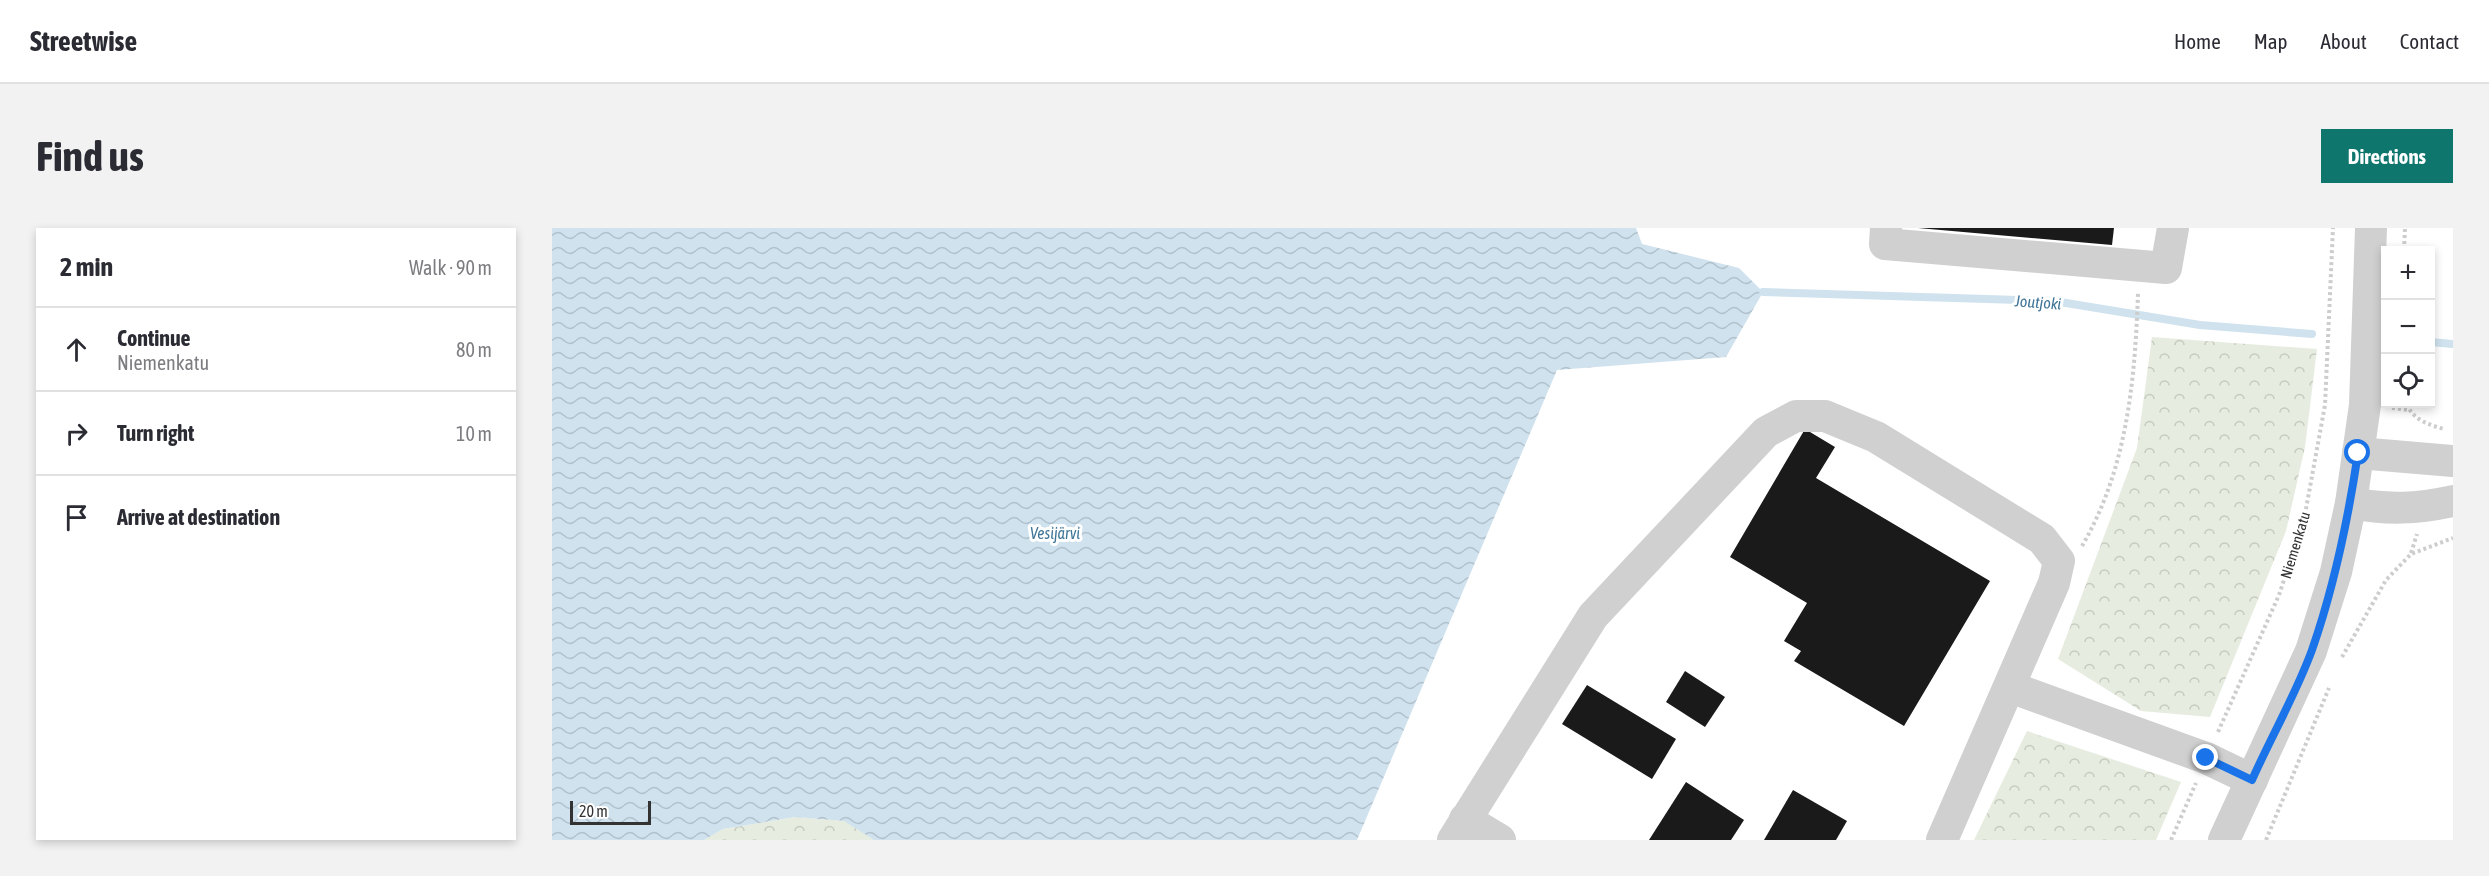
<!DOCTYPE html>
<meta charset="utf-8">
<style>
body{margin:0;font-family:"Asap Condensed",sans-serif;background:#f2f2f3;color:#2b2b33}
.controls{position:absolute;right:18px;top:18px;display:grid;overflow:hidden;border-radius:0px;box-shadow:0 3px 9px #0003}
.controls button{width:54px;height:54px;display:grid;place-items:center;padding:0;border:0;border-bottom:2px solid #e1e1e2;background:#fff;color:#2b2b33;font:30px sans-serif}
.scale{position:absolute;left:18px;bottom:15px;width:81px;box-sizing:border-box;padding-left:6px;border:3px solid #333;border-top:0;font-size:16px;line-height:21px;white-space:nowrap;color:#333;-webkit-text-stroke:4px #fff;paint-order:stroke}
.stop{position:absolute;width:18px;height:18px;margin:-14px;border:4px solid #1a73e8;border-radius:50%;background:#fff}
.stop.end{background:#1a73e8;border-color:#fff;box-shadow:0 2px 6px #0008}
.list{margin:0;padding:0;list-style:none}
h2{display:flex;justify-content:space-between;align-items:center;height:78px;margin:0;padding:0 24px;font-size:26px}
h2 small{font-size:20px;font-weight:400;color:#7c7c81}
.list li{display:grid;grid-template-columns:39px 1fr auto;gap:18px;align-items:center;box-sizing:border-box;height:84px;padding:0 24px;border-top:2px solid #e1e1e2}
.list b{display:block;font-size:22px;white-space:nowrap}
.list p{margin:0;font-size:20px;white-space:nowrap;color:#7c7c81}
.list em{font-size:20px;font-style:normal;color:#7c7c81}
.icon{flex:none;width:33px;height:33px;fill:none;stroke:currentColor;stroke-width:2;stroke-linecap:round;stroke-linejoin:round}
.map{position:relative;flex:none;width:1901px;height:612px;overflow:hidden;border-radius:0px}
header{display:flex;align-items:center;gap:36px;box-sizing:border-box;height:84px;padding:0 30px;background:#fff;border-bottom:2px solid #e1e1e2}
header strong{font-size:28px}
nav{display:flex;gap:33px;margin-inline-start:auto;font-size:21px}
.intro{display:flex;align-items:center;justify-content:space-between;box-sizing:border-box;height:144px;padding:0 36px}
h1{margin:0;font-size:42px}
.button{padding:15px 27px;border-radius:0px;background:#0f766e;color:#fff;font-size:21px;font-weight:700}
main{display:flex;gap:36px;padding:0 36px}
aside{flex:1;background:#fff;border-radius:0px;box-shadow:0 3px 9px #0003}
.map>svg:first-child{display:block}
.forest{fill:url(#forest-crowns)}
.water{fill:url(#water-waves)}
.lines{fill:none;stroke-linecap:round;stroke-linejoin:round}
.stream{stroke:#cfe2ee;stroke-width:8}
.building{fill:#1a1a1a}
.path{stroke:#cdcdcd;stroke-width:4;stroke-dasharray:3 3;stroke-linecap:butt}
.minor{stroke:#d0d0d0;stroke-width:32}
.route{stroke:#1a73e8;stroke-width:8}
.labels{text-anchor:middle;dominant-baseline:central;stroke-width:6;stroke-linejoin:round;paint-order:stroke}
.street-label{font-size:15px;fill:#333;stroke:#fff}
.water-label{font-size:16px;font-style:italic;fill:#3f7597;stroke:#fff}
</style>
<header>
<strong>Streetwise</strong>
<nav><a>Home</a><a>Map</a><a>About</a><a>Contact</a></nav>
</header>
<div class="intro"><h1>Find us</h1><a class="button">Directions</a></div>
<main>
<aside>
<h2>2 min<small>Walk · 90 m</small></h2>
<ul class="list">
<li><svg class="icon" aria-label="ahead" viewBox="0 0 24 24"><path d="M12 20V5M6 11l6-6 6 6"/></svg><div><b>Continue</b><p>Niemenkatu</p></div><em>80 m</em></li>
<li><svg class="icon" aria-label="right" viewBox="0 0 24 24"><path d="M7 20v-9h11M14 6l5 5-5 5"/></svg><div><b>Turn right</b></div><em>10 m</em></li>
<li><svg class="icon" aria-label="arrive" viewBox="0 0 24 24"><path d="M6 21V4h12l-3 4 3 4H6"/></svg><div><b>Arrive at destination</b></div></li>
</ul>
</aside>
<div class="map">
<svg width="1901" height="612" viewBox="0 0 1901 612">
<defs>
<pattern id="forest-crowns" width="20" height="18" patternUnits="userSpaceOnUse" patternTransform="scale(1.5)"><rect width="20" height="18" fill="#e6ecdf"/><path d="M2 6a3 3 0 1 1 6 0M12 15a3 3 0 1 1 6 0" fill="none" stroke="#c6cbc0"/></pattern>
<pattern id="water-waves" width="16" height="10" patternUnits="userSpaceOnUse" patternTransform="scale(1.5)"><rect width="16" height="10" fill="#cfe2ee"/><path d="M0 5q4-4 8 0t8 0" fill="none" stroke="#b2c2cd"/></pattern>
</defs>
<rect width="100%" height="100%" fill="#fff"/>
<g class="forest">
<path d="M 1600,109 L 1765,121 L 1753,219 L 1734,303 L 1658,489 L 1589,483 L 1506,431 L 1585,220 Z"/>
<path d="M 1475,503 L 1629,554 L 1604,612 L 1422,612 Z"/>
<path d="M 243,589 L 293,593 L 322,612 L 152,612 L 171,601 Z"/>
</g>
<path class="water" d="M 0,0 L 1084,0 L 1090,16 L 1187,40 L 1211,64 L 1174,129 L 1005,142 L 805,612 L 322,612 L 292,593 L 243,589 L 171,601 L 152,612 L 0,612 Z"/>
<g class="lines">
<g class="stream">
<path d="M 1211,64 L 1502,73 L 1648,97 L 1760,106"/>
<path d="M 1878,114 L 1901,116"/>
</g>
</g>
<g class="building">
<path d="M 1366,0 L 1562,0 L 1560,17 Z"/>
<path d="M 1253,201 L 1283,219 L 1264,250 L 1438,353 L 1352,498 L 1242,433 L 1249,423 L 1232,413 L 1255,375 L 1178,329 Z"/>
<path d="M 1133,443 L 1173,469 L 1153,499 L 1114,474 Z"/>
<path d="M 1035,457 L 1124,511 L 1100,551 L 1010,496 Z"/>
<path d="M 1134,554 L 1192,592 L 1179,612 L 1097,612 Z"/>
<path d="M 1241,562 L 1295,593 L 1284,612 L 1212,612 Z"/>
</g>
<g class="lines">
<g class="path">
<path d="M 1852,22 L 1853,0"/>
<path d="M 1855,176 C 1860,191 1877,197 1892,201"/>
<path d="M 1840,180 L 1857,182"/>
<path d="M 1530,318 C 1575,241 1583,153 1586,65"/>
<path d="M 1859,325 L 1865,306"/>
<path d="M 1790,429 L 1834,352 L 1859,326 L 1901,310"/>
<path d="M 1666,504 L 1727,367 L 1752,292 L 1773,177 L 1781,0"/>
<path d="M 1619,612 L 1644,555"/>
<path d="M 1714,612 L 1777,460"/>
</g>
<g class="minor">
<path d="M 1334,0 L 1333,16 L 1614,40 L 1621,0"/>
<path d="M 1806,225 L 1901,233"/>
<path d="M 1799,275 C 1835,282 1865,281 1901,273"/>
<path d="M 1458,459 L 1654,530 L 1700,552"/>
<path d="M 913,591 L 948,612"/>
<path d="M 901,612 L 1041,388 L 1214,204 L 1244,188 L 1273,188 L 1324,209 L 1490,311 L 1507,333 L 1502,355 L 1390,612"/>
<path d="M 1672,612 L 1759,423 L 1784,344 L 1799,275 L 1813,177 L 1819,0"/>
</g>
</g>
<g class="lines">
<path class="route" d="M 1654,530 L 1700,552 C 1719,509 1744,466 1760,422 C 1782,359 1796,292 1806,225"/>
</g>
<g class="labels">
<g class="street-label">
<text transform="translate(1743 317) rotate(-73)">Niemenkatu</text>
</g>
<g class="water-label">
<text transform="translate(1486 74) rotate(4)">Joutjoki</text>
<text x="503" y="305">Vesijärvi</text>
</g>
</g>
</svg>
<div class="controls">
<button>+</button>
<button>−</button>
<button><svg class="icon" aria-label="locate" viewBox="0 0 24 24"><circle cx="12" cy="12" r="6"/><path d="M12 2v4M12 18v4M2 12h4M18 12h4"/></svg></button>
</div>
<div class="scale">20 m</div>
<div class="stop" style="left:1806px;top:225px"></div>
<div class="stop end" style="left:1654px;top:530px"></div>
</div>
</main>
